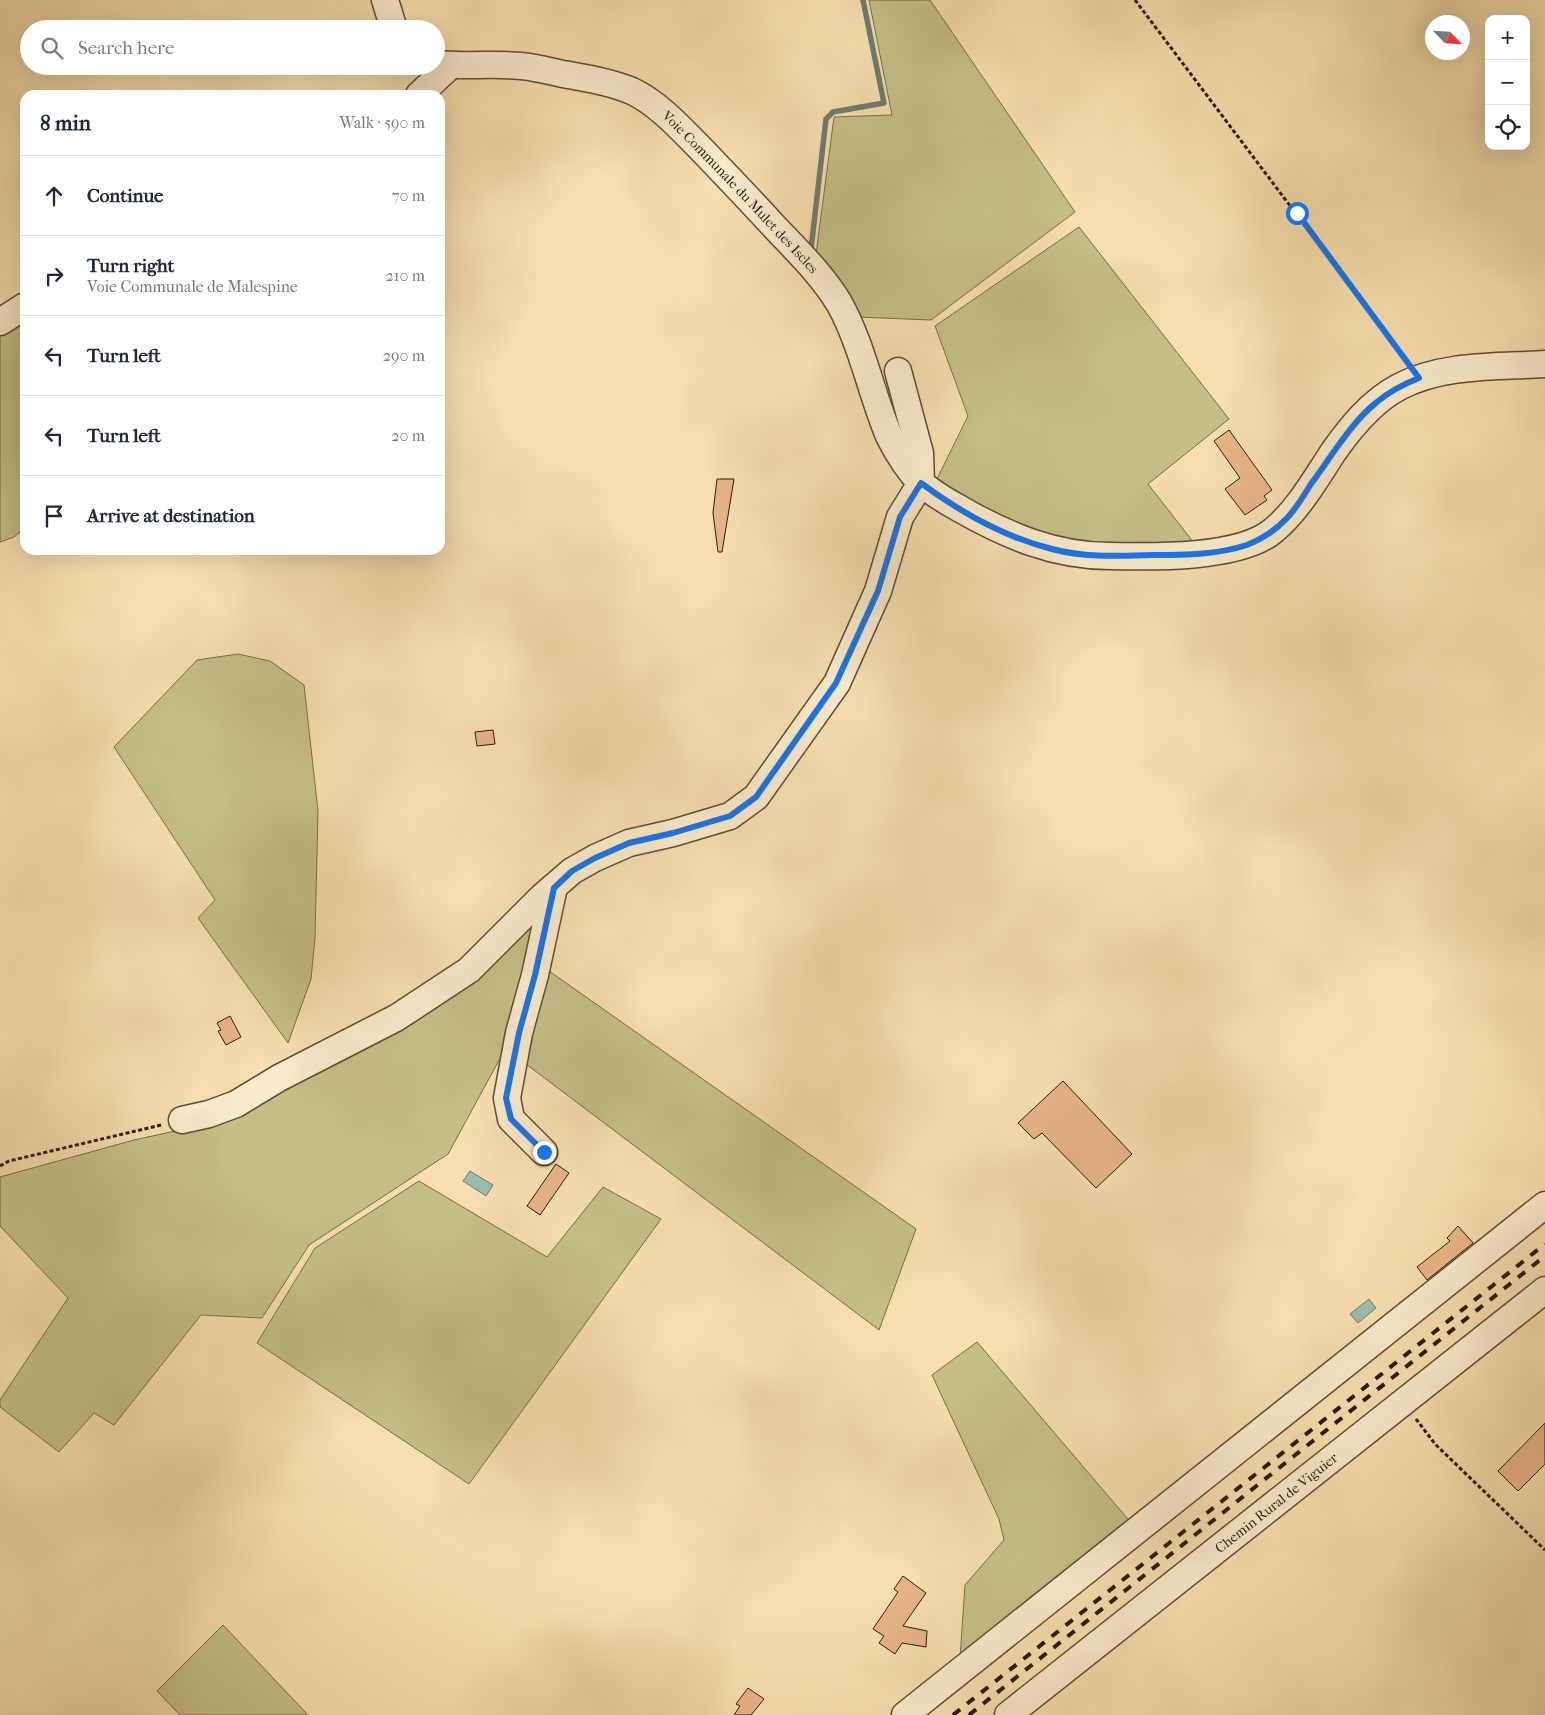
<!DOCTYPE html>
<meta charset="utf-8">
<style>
body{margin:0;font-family:"IM FELL French Canon",serif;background:#f6f6f7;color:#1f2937}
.controls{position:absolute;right:15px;top:15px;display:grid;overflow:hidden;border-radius:10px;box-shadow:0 5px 20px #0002}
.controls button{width:45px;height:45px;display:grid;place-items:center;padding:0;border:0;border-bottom:1px solid #e0e1e3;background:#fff;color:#1f2937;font:25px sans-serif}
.compass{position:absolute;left:1425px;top:15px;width:45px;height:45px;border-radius:50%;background:#fff;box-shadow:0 5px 20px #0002;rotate:115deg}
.stop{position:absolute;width:15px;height:15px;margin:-11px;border:4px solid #1a73e8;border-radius:50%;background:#fff}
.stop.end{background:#1a73e8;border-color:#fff;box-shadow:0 1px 5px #0008}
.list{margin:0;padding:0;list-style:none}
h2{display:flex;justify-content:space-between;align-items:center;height:65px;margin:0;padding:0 20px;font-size:21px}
h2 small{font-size:16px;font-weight:400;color:#747a83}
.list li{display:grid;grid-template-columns:32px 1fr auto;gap:15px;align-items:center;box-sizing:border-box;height:80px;padding:0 20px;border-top:1px solid #e0e1e3}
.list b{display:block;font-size:19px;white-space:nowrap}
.list p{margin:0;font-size:16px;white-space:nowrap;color:#747a83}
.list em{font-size:16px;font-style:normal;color:#747a83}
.icon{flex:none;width:28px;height:28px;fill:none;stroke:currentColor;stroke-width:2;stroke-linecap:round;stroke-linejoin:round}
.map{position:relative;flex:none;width:1545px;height:1715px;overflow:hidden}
.search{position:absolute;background:#fff;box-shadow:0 5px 20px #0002;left:20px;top:20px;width:425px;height:55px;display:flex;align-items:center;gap:12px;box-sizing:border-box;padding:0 18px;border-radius:28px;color:#747a83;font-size:19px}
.panel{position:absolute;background:#fff;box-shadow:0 5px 20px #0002;left:20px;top:90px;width:425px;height:465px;border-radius:15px}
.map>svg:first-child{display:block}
.green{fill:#c3bf85;stroke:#786d4a}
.water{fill:#9dbcaf;stroke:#707c6f}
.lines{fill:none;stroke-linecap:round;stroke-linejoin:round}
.stream{stroke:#707c6f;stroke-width:5.5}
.building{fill:#e7b486;stroke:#2c1b10}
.minor-casing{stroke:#5e4c38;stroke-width:29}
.path{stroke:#2c1b10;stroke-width:3;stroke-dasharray:4 2.5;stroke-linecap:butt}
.minor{stroke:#f9eaca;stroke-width:26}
.rail{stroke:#2c1b10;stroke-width:4;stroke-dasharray:9 9;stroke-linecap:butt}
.route{stroke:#1a73e8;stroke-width:6}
.labels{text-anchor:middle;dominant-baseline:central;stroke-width:4.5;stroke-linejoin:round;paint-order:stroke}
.street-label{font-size:14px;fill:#2c1b10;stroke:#f9eaca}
</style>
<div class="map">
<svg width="1545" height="1715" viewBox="0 0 1545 1715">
<rect width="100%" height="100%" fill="#f6deae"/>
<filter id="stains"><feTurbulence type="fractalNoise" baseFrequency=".004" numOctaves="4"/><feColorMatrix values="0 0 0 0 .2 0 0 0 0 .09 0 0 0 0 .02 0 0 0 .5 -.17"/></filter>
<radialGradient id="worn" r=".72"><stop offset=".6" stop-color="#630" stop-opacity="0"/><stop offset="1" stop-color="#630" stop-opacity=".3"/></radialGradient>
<g class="green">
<path d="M 869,0 L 930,0 L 1075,212 L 931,320 L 858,317 L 845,288 L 816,254 L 834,117 L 892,115 Z"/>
<path d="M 1079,227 L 1229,419 L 1148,484 L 1194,543 L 1088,549 L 1043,538 L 935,483 L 968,416 L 935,326 Z"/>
<path d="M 25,322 L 25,528 L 14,537 L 0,542 L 0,336 Z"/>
<path d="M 238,654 L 270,661 L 304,685 L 318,811 L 315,938 L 311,979 L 288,1043 L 198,918 L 215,900 L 114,747 L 197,660 Z"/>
<path d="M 542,912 L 503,1053 L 448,1154 L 309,1245 L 262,1318 L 201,1315 L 114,1425 L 94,1413 L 59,1452 L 0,1407 L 0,1400 L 68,1298 L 0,1226 L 0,1177 L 134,1140 L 235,1118 Z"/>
<path d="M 549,971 L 916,1229 L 879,1330 L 518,1058 Z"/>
<path d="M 419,1181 L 547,1257 L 603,1187 L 661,1219 L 469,1484 L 257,1343 L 315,1248 Z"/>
<path d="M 977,1342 L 1132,1524 L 960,1658 L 965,1585 L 1004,1540 L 999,1519 L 932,1375 Z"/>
<path d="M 223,1625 L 308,1715 L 180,1715 L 157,1691 Z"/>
</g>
<g class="water">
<path d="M 470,1171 L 493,1185 L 486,1196 L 463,1181 Z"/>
<path d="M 1369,1299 L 1376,1308 L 1358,1323 L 1350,1314 Z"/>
</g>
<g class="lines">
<path class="stream" d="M 811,249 L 826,119 L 833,112 L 884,103 L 863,0"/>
</g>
<g class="building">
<path d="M 1229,430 L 1272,490 L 1264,496 L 1267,500 L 1245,515 L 1225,489 L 1240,478 L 1214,441 Z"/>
<path d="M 717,479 L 734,479 L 722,552 L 718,552 L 713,513 Z"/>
<path d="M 493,730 L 495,744 L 477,746 L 475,732 Z"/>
<path d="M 230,1016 L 241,1037 L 226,1045 L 218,1031 L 221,1030 L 217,1023 Z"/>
<path d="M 1063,1081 L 1132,1154 L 1096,1188 L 1042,1133 L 1034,1139 L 1018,1123 Z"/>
<path d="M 556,1164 L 569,1173 L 540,1215 L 527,1206 Z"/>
<path d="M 1458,1226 L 1473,1243 L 1427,1280 L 1417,1267 L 1450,1241 L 1447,1238 Z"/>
<path d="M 1545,1423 L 1545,1464 L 1518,1491 L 1498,1471 Z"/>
<path d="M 903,1576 L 926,1593 L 903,1626 L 927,1631 L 926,1647 L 902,1643 L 895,1654 L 879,1643 L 884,1636 L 873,1629 L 898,1592 L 894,1589 Z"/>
<path d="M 748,1688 L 764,1699 L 751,1715 L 734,1715 L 740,1706 L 736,1704 Z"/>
</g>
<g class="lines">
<defs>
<g id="minor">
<path d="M 385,0 L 394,29"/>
<path id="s1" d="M 436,64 C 465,67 493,63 521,66 C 535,67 549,71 563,74 C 586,78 610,82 632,91 C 659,104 681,129 702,150 C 725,174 748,198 770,222 C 794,248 821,273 839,303 C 862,344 871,393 889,436 C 897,452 908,470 921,483 C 933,494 948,502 962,510 C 1008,536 1055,556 1109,556 C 1153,557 1241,559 1274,530 C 1299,509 1316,478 1334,451 C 1351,427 1372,401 1399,387 C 1442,364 1497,367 1545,364"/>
<path d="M 419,95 L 451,65"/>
<path d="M 0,322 L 25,306"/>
<path d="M 182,1120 L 209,1114 L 236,1104 L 279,1078 L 396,1018 L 469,970 L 542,897 L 572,871 L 595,858 L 629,843 L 673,833 L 730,816 L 756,797 L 837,683 L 878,591 L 900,517 L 921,483 L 920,453 L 898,371"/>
<path d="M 544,1152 L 511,1119 L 507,1098 L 519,1033 L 535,975 L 554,887"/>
<path d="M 905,1715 L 1545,1205"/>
<path id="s2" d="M 1008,1715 L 1545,1290"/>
</g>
</defs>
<use href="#minor" class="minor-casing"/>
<g class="path">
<path d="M 1135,0 L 1407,361"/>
<path d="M 0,1166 L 9,1161 L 161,1125"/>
<path d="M 1416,1419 L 1435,1444 L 1545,1550"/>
</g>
<use href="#minor" class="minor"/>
<g class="rail">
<path d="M 953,1715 L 1545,1244"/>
<path d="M 969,1715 L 1545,1256"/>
</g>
</g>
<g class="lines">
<path class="route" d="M 544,1152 L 511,1119 L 506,1098 L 519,1033 L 535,975 L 554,888 L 572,871 L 595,858 L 629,843 L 673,833 L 730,816 L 756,797 L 836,683 L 878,591 L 900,517 L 921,483 C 960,512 1004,537 1052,549 C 1085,558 1119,556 1153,555 C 1185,555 1216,555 1247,545 C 1262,539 1276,530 1287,518 C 1296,509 1304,495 1311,484 C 1329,460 1353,420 1377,402 C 1390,391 1404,384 1419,378 L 1297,213"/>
</g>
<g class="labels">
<g class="street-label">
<text stroke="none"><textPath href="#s1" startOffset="348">Voie Communale du Mulet des Iscles</textPath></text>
<text stroke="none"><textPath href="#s2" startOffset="342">Chemin Rural de Viguier</textPath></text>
</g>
</g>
<rect width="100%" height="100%" filter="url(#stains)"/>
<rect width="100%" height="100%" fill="url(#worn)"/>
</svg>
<div class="controls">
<button>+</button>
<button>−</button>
<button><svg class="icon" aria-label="locate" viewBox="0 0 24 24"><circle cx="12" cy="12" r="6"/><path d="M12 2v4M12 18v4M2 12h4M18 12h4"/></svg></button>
</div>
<svg class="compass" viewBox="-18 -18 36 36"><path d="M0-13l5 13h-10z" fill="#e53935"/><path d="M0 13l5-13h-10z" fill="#747a83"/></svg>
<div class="stop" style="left:1297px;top:213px"></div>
<div class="stop end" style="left:544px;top:1152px"></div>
<div class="search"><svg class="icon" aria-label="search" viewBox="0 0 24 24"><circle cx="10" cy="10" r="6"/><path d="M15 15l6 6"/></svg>Search here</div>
<section class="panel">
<h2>8 min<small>Walk · 590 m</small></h2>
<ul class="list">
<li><svg class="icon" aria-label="ahead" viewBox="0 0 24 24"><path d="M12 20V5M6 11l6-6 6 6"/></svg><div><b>Continue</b></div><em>70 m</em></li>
<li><svg class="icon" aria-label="right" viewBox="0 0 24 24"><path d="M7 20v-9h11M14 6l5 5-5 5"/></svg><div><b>Turn right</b><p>Voie Communale de Malespine</p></div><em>210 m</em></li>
<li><svg class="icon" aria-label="left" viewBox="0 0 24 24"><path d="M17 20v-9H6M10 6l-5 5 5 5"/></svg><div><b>Turn left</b></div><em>290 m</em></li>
<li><svg class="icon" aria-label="left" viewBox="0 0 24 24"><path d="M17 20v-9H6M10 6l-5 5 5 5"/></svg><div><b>Turn left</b></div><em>20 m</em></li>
<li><svg class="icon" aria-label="arrive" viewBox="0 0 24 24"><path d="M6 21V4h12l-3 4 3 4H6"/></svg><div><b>Arrive at destination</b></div></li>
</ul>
</section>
</div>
